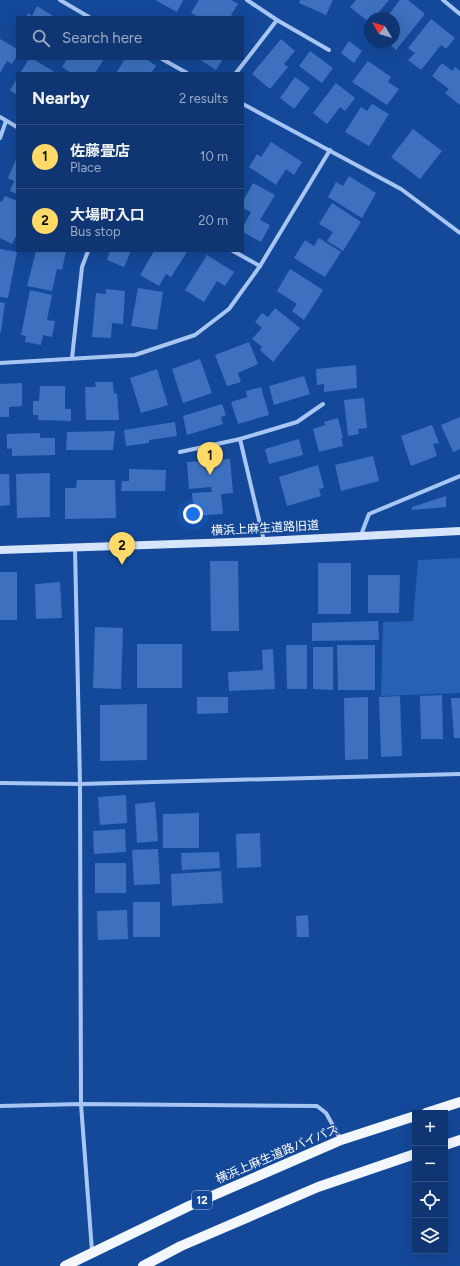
<!DOCTYPE html>
<meta charset="utf-8">
<style>
body{margin:0;font-family:Figtree,"Noto Sans JP",sans-serif;background:#1d417b;color:#f1f3f6}
.controls{position:absolute;right:12px;bottom:12px;display:grid;overflow:hidden;border-radius:0px;box-shadow:0 4px 16px #0002}
.controls button{width:36px;height:36px;display:grid;place-items:center;padding:0;border:0;border-bottom:1px solid #2f5085;background:#0f3673;color:#f1f3f6;font:20px sans-serif}
.compass{position:absolute;left:364px;top:12px;width:36px;height:36px;border-radius:50%;background:#0f3673;box-shadow:0 4px 16px #0002;rotate:308deg}
.you{position:absolute;left:193px;top:514px;width:14px;height:14px;margin:-10px;border:3px solid #fff;border-radius:50%;background:#1a73e8;box-shadow:0 0 0 6px #1a73e833}
.badge{display:grid;place-items:center;width:26px;height:26px;border-radius:50%;background:#ffda69;color:#111;font-size:13px;font-weight:700}
.pin{position:absolute;translate:-50% -33px;filter:drop-shadow(0 1px 2px #0008)}
.pin::after{content:'';position:absolute;top:21px;width:14px;height:12px;background:inherit;clip-path:polygon(0 0,100% 0,50% 100%)}
.list{margin:0;padding:0;list-style:none}
h2{display:flex;justify-content:space-between;align-items:center;height:52px;margin:0;padding:0 16px;font-size:17px}
h2 small{font-size:13px;font-weight:400;color:#9babc4}
.list li{display:grid;grid-template-columns:26px 1fr auto;gap:12px;align-items:center;box-sizing:border-box;height:64px;padding:0 16px;border-top:1px solid #2f5085}
.list b{display:block;font-size:15px;white-space:nowrap}
.list p{margin:0;font-size:13px;white-space:nowrap;color:#9babc4}
.list em{font-size:13px;font-style:normal;color:#9babc4}
.icon{flex:none;width:22px;height:22px;fill:none;stroke:currentColor;stroke-width:2;stroke-linecap:round;stroke-linejoin:round}
.map{position:relative;flex:none;width:460px;height:1266px;overflow:hidden}
.search{position:absolute;background:#0f3673;box-shadow:0 4px 16px #0002;left:16px;top:16px;width:228px;height:44px;display:flex;align-items:center;gap:10px;box-sizing:border-box;padding:0 14px;border-radius:0px;color:#9babc4;font-size:15px}
.panel{position:absolute;background:#0f3673;box-shadow:0 4px 16px #0002;left:16px;top:72px;width:228px;height:180px;border-radius:0px}
.map>svg:first-child{display:block}
.green{fill:#2761b6}
.building{fill:#3d71c0}
.lines{fill:none;stroke-linecap:round;stroke-linejoin:round}
.street{stroke:#a7c6f3;stroke-width:4}
.secondary{stroke:#d6e5fc;stroke-width:8}
.primary{stroke:#f3f7ff;stroke-width:10}
.labels{text-anchor:middle;dominant-baseline:central;stroke-width:3;stroke-linejoin:round;paint-order:stroke}
.shield{fill:#144899;stroke:#b8c8e0;stroke-width:1}
.shield-label{font-size:11px;font-weight:bold;fill:#fff}
.street-label{font-size:12px;fill:#fff;stroke:#144899}
</style>
<div class="map">
<svg width="460" height="1266" viewBox="0 0 460 1266">
<rect width="100%" height="100%" fill="#144899"/>
<path class="green" d="M 460,558 L 460,693 L 381,696 L 383,622 L 413,621 L 418,560 Z"/>
<g class="building">
<path d="M 155,0 L 183,0 L 177,12 Z"/>
<path d="M 199,0 L 231,0 L 238,4 L 231,15 L 234,17 L 198,17 L 191,13 Z"/>
<path d="M 300,0 L 333,0 L 326,15 L 299,3 Z"/>
<path d="M 356,0 L 389,0 L 374,18 L 370,18 L 370,23 L 350,7 Z"/>
<path d="M 400,0 L 408,0 L 425,14 L 396,50 L 387,42 L 394,42 L 394,18 L 386,18 Z"/>
<path d="M 37,6 L 55,17 L 26,17 L 28,13 L 32,16 Z"/>
<path d="M 431,19 L 455,38 L 446,49 L 441,45 L 421,70 L 408,60 L 415,53 L 408,48 Z"/>
<path d="M 0,39 L 17,49 L 17,56 L 12,64 L 7,61 L 0,73 Z"/>
<path d="M 281,39 L 295,51 L 284,64 L 288,67 L 270,89 L 252,74 Z"/>
<path d="M 349,41 L 362,51 L 354,63 L 341,53 Z"/>
<path d="M 310,51 L 333,68 L 322,83 L 299,66 Z"/>
<path d="M 29,59 L 33,59 L 56,73 L 20,73 Z"/>
<path d="M 67,59 L 104,59 L 95,73 L 71,73 L 62,67 Z"/>
<path d="M 125,59 L 147,59 L 156,66 L 151,73 L 116,73 Z"/>
<path d="M 199,59 L 223,59 L 216,70 Z"/>
<path d="M 368,61 L 391,77 L 388,82 L 399,89 L 387,105 L 352,82 Z"/>
<path d="M 442,63 L 452,71 L 455,67 L 460,71 L 460,105 L 445,93 L 449,89 L 432,76 Z"/>
<path d="M 295,77 L 310,88 L 294,109 L 280,98 Z"/>
<path d="M 17,79 L 17,95 L 10,90 Z"/>
<path d="M 336,83 L 355,98 L 345,111 L 340,107 L 327,124 L 313,113 Z"/>
<path d="M 372,104 L 389,114 L 369,146 L 345,132 L 361,107 L 367,111 Z"/>
<path d="M 413,129 L 442,151 L 420,179 L 391,157 Z"/>
<path d="M 271,142 L 302,162 L 294,175 L 286,169 L 276,185 L 249,167 L 257,154 L 261,157 Z"/>
<path d="M 17,157 L 17,194 L 10,191 L 14,181 L 8,178 Z"/>
<path d="M 349,176 L 376,193 L 362,218 L 328,197 L 336,182 L 343,186 Z"/>
<path d="M 253,183 L 275,195 L 260,220 L 270,225 L 261,242 L 243,232 L 243,227 L 251,212 L 243,208 L 243,201 Z"/>
<path d="M 5,196 L 17,201 L 17,234 L 12,244 L 0,238 L 0,201 L 2,202 Z"/>
<path d="M 332,203 L 361,222 L 343,251 L 327,241 L 333,232 L 319,224 Z"/>
<path d="M 319,238 L 341,252 L 325,277 L 294,258 L 305,240 L 314,246 Z"/>
<path d="M 0,249 L 17,252 L 8,298 L 0,297 Z"/>
<path d="M 36,251 L 66,251 L 62,270 L 57,269 L 52,291 L 27,286 Z"/>
<path d="M 110,251 L 131,251 L 124,267 L 107,260 Z"/>
<path d="M 154,251 L 185,251 L 187,252 L 171,277 L 166,274 L 159,286 L 140,275 Z"/>
<path d="M 207,255 L 234,272 L 225,286 L 217,281 L 204,302 L 185,290 Z"/>
<path d="M 290,269 L 323,290 L 304,320 L 292,311 L 297,304 L 277,291 Z"/>
<path d="M 138,288 L 163,292 L 157,330 L 131,326 Z"/>
<path d="M 106,289 L 125,291 L 123,324 L 112,323 L 111,338 L 92,337 L 96,293 L 106,294 Z"/>
<path d="M 30,290 L 52,295 L 47,320 L 55,321 L 52,337 L 43,335 L 41,345 L 25,342 L 26,336 L 21,335 Z"/>
<path d="M 0,302 L 5,303 L 1,332 L 0,332 Z"/>
<path d="M 275,308 L 300,328 L 273,362 L 260,350 L 262,347 L 252,339 L 262,328 L 255,322 L 262,313 L 268,317 Z"/>
<path d="M 249,342 L 258,364 L 238,373 L 241,382 L 227,386 L 215,355 Z"/>
<path d="M 200,359 L 212,393 L 183,403 L 172,369 Z"/>
<path d="M 356,365 L 357,388 L 324,392 L 324,384 L 317,385 L 316,369 Z"/>
<path d="M 157,369 L 168,405 L 141,413 L 130,378 Z"/>
<path d="M 304,376 L 310,394 L 274,405 L 269,386 Z"/>
<path d="M 95,382 L 113,382 L 114,394 L 117,393 L 119,420 L 86,420 L 85,387 L 96,387 Z"/>
<path d="M 22,383 L 22,406 L 9,407 L 9,417 L 0,417 L 0,384 Z"/>
<path d="M 40,386 L 65,386 L 65,409 L 71,409 L 71,421 L 38,420 L 38,415 L 33,415 L 33,401 L 39,401 Z"/>
<path d="M 261,387 L 269,415 L 238,424 L 231,402 L 247,397 L 246,391 Z"/>
<path d="M 364,398 L 367,428 L 358,429 L 359,434 L 348,436 L 344,400 Z"/>
<path d="M 222,404 L 226,415 L 221,417 L 223,424 L 187,435 L 183,416 Z"/>
<path d="M 460,417 L 460,449 L 453,452 L 441,425 Z"/>
<path d="M 338,418 L 343,438 L 341,438 L 343,446 L 319,452 L 313,429 L 325,425 L 324,422 Z"/>
<path d="M 175,422 L 177,436 L 149,440 L 149,443 L 126,446 L 124,430 Z"/>
<path d="M 432,425 L 439,443 L 433,444 L 437,456 L 411,466 L 401,436 Z"/>
<path d="M 115,431 L 113,450 L 66,450 L 67,432 Z"/>
<path d="M 40,433 L 40,438 L 55,438 L 55,455 L 12,456 L 12,448 L 7,449 L 7,434 Z"/>
<path d="M 299,439 L 303,455 L 269,464 L 265,449 Z"/>
<path d="M 373,456 L 379,481 L 341,491 L 335,465 Z"/>
<path d="M 230,459 L 233,493 L 221,494 L 223,514 L 194,516 L 192,493 L 212,492 L 211,487 L 189,489 L 187,462 Z"/>
<path d="M 318,465 L 324,488 L 319,489 L 321,496 L 287,506 L 279,477 Z"/>
<path d="M 129,469 L 166,470 L 165,491 L 121,491 L 122,481 L 129,481 Z"/>
<path d="M 50,473 L 50,517 L 17,518 L 16,474 Z"/>
<path d="M 0,474 L 9,474 L 10,505 L 0,506 Z"/>
<path d="M 77,480 L 115,480 L 116,518 L 65,519 L 65,488 L 76,488 Z"/>
<path d="M 446,496 L 446,507 L 412,510 L 412,507 Z"/>
<path d="M 210,561 L 238,561 L 239,631 L 211,631 Z"/>
<rect x="318" y="563" width="33" height="51"/>
<rect x="0" y="572" width="17" height="48"/>
<path d="M 368,575 L 400,575 L 399,613 L 368,613 Z"/>
<path d="M 60,582 L 62,618 L 36,619 L 35,584 Z"/>
<path d="M 378,621 L 379,640 L 312,641 L 312,623 Z"/>
<path d="M 95,627 L 123,628 L 121,689 L 93,688 Z"/>
<rect x="137" y="644" width="45" height="44"/>
<path d="M 286,645 L 307,645 L 307,689 L 287,689 Z"/>
<path d="M 337,645 L 375,645 L 375,690 L 338,690 Z"/>
<path d="M 313,647 L 333,647 L 333,690 L 313,689 Z"/>
<path d="M 273,649 L 275,689 L 229,691 L 228,672 L 263,670 L 262,650 Z"/>
<path d="M 442,695 L 443,739 L 421,739 L 420,696 Z"/>
<path d="M 400,696 L 402,756 L 381,757 L 379,697 Z"/>
<path d="M 197,697 L 228,697 L 228,713 L 197,714 Z"/>
<path d="M 368,697 L 368,759 L 345,760 L 344,698 Z"/>
<path d="M 451,698 L 460,698 L 460,738 L 454,738 Z"/>
<path d="M 147,704 L 147,760 L 100,761 L 100,705 Z"/>
<path d="M 126,795 L 127,823 L 100,825 L 98,797 Z"/>
<path d="M 155,802 L 158,841 L 137,843 L 135,804 Z"/>
<path d="M 199,813 L 199,848 L 163,848 L 163,814 Z"/>
<path d="M 125,829 L 126,852 L 94,854 L 93,831 Z"/>
<path d="M 260,833 L 261,867 L 237,868 L 236,834 Z"/>
<path d="M 158,849 L 160,884 L 134,885 L 132,850 Z"/>
<path d="M 219,852 L 220,868 L 182,870 L 181,853 Z"/>
<rect x="95" y="863" width="31" height="30"/>
<path d="M 221,871 L 223,903 L 172,906 L 171,874 Z"/>
<rect x="133" y="902" width="27" height="35"/>
<path d="M 127,910 L 128,939 L 98,940 L 97,911 Z"/>
<path d="M 308,915 L 309,937 L 297,937 L 296,916 Z"/>
</g>
<g class="lines">
<g class="street">
<path d="M 60,0 L 89,17"/>
<path d="M 247,0 L 277,20 L 329,50"/>
<path d="M 443,0 L 460,14"/>
<path d="M 162,59 L 187,73"/>
<path d="M 236,73 L 277,20"/>
<path d="M 243,104 L 401,189 L 460,233"/>
<path d="M 0,117 L 17,127"/>
<path d="M 0,138 L 6,121"/>
<path d="M 233,251 L 260,266"/>
<path d="M 72,358 L 82,267 L 88,251"/>
<path d="M 0,363 L 135,355 L 195,335 L 229,309 L 260,266 L 330,150"/>
<path d="M 240,439 L 297,422 L 323,404"/>
<path d="M 180,452 L 240,439 L 264,541"/>
<path d="M 361,535 L 369,514 L 460,476"/>
<path d="M 75,548 L 80,784 L 81,1104 L 92,1251"/>
<path d="M 0,783 L 80,784 L 460,774"/>
<path d="M 0,1106 L 81,1104 L 317,1106 L 326,1113 L 341,1140"/>
</g>
<path class="secondary" d="M 0,550 L 264,541 L 460,531"/>
<g class="primary">
<path d="M 426,1113 L 460,1102"/>
<path d="M 445,1145 L 460,1140"/>
<path d="M 65,1266 L 189,1206 L 341,1140 L 415,1116"/>
<path d="M 143,1266 L 181,1246 L 318,1187 L 415,1154"/>
</g>
</g>
<g class="labels">
<rect class="shield" x="192" y="1191" width="20" height="18" rx="3"/>
<g class="shield-label">
<text x="202" y="1200">12</text>
</g>
<g class="street-label">
<text transform="translate(265 528) rotate(-3)">横浜上麻生道路旧道</text>
<text transform="translate(277 1154) rotate(-23)">横浜上麻生道路バイパス</text>
</g>
</g>
</svg>
<div class="controls">
<button>+</button>
<button>−</button>
<button><svg class="icon" aria-label="locate" viewBox="0 0 24 24"><circle cx="12" cy="12" r="6"/><path d="M12 2v4M12 18v4M2 12h4M18 12h4"/></svg></button>
<button><svg class="icon" aria-label="layers" viewBox="0 0 24 24"><path d="M12 4l9 5-9 5-9-5zM3 14l9 5 9-5"/></svg></button>
</div>
<svg class="compass" viewBox="-18 -18 36 36"><path d="M0-13l5 13h-10z" fill="#e53935"/><path d="M0 13l5-13h-10z" fill="#9babc4"/></svg>
<div class="you"></div>
<div class="pin badge" style="left:210px;top:475px">1</div>
<div class="pin badge" style="left:122px;top:565px">2</div>
<div class="search"><svg class="icon" aria-label="search" viewBox="0 0 24 24"><circle cx="10" cy="10" r="6"/><path d="M15 15l6 6"/></svg>Search here</div>
<section class="panel">
<h2>Nearby<small>2 results</small></h2>
<ul class="list">
<li><span class="badge">1</span><div><b>佐藤畳店</b><p>Place</p></div><em>10 m</em></li>
<li><span class="badge">2</span><div><b>大場町入口</b><p>Bus stop</p></div><em>20 m</em></li>
</ul>
</section>
</div>
